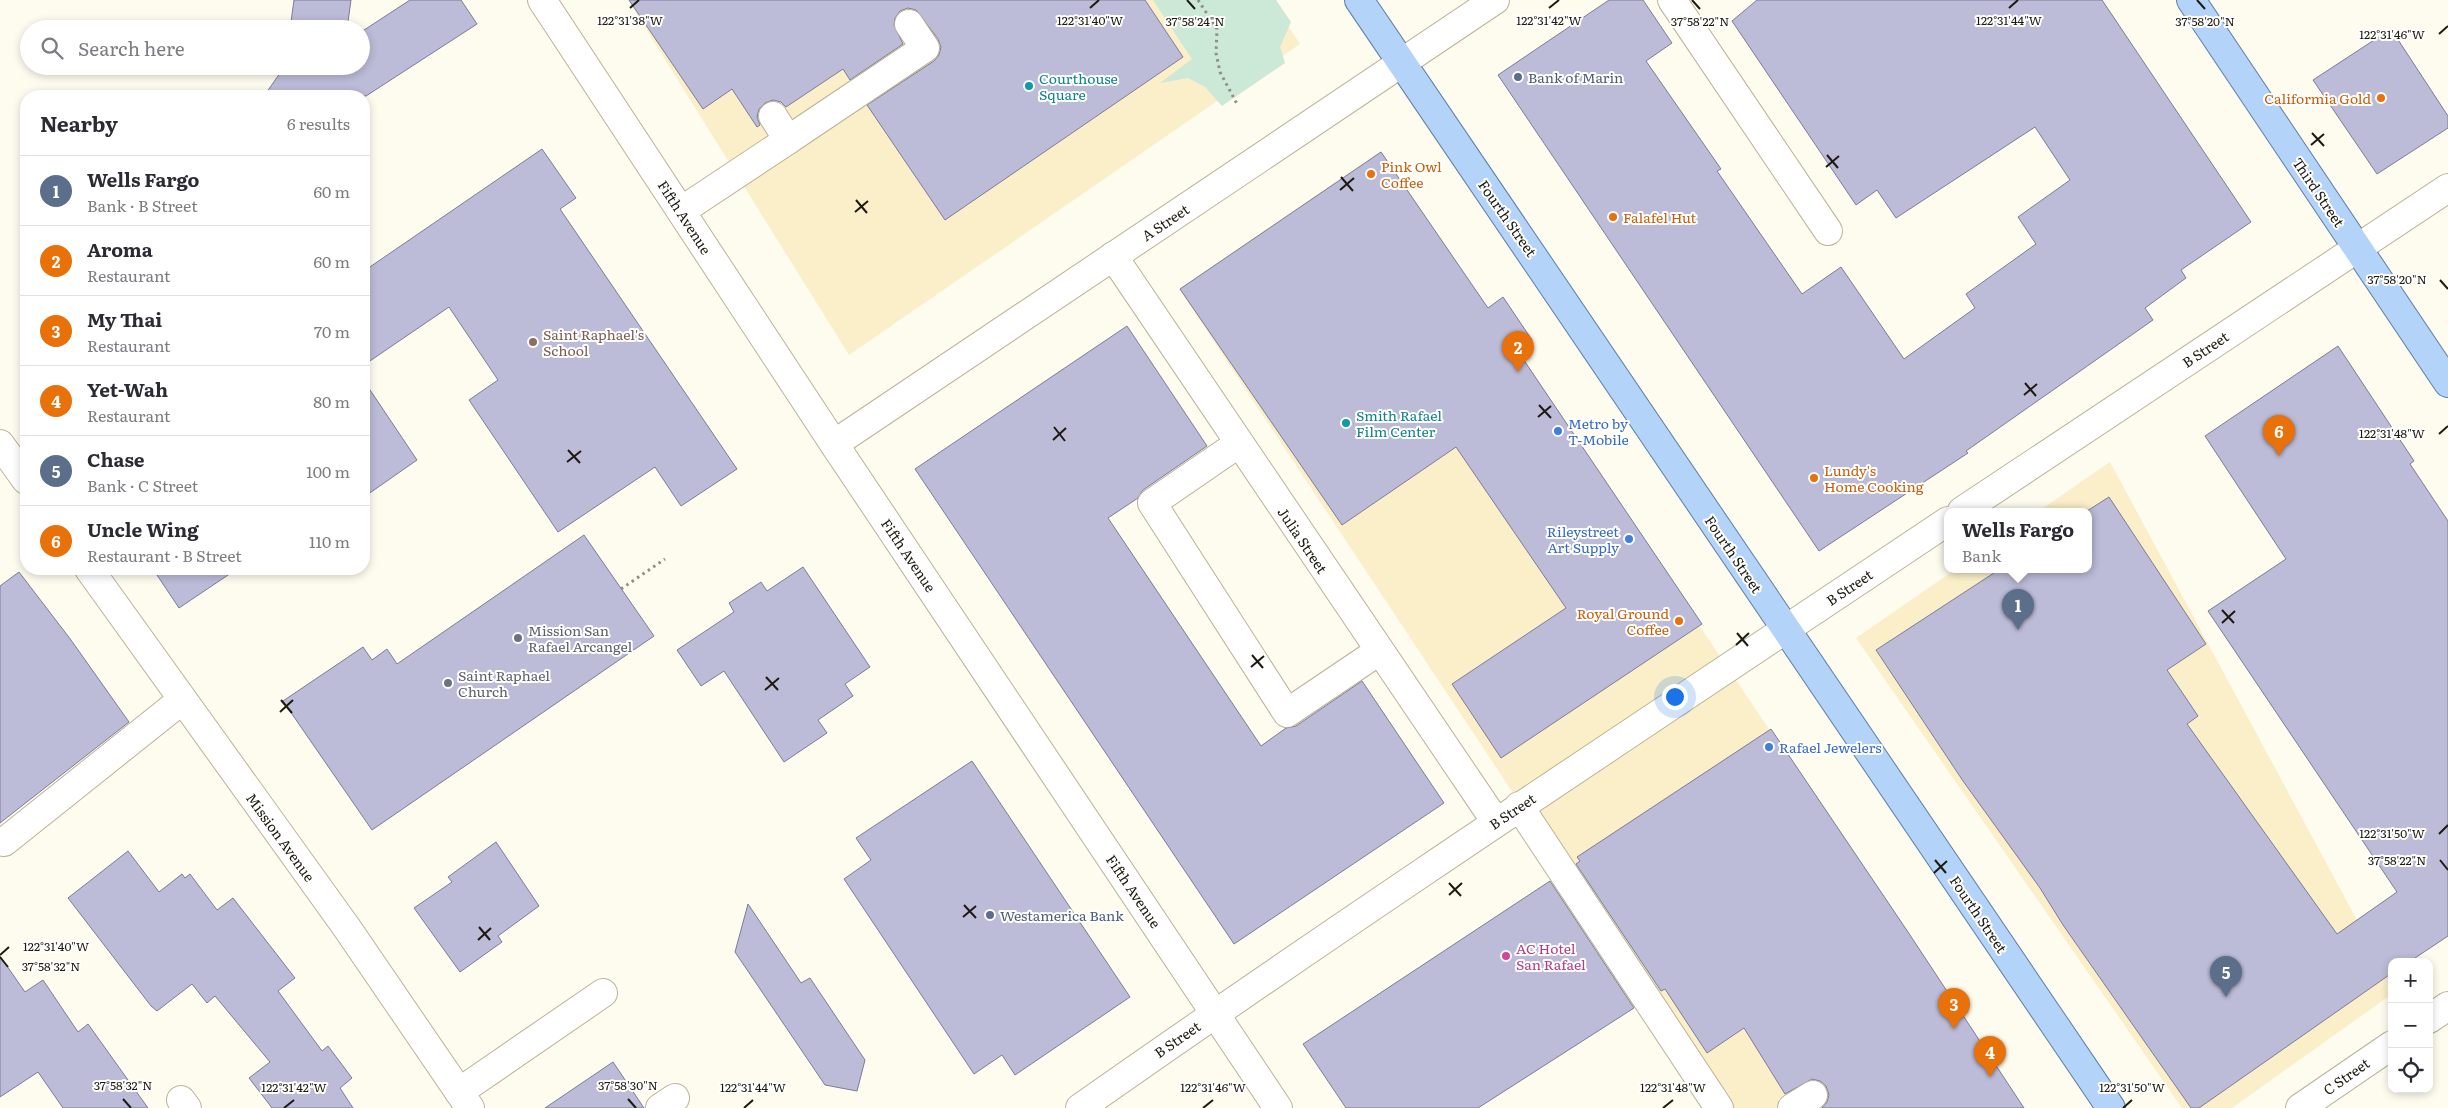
<!DOCTYPE html>
<meta charset="utf-8">
<style>
body{margin:0;font-family:Literata,serif;background:#f2f2f3;color:#2b2b33}
.controls{position:absolute;right:15px;bottom:15px;display:grid;overflow:hidden;border-radius:10px;box-shadow:0 2px 8px #0003}
.controls button{width:45px;height:45px;display:grid;place-items:center;padding:0;border:0;border-bottom:1px solid #e1e1e2;background:#fff;color:#2b2b33;font:25px sans-serif}
.you{position:absolute;left:1674px;top:696px;width:18px;height:18px;margin:-12px;border:4px solid #fff;border-radius:50%;background:#1a73e8;box-shadow:0 0 0 8px #1a73e833}
.badge{display:grid;place-items:center;width:32px;height:32px;border-radius:50%;background:#2563eb;color:#fff;font-size:16px;font-weight:700}
.pin{position:absolute;translate:-50% -41px;filter:drop-shadow(0 1px 2px #0008)}
.pin::after{content:'';position:absolute;top:26px;width:18px;height:15px;background:inherit;clip-path:polygon(0 0,100% 0,50% 100%)}
.popup{position:absolute;left:1944px;top:508px;width:148px;height:65px;box-sizing:border-box;display:grid;place-content:center;border-radius:10px;background:#fff;filter:drop-shadow(0 1px 4px #0005);font-size:16px;white-space:nowrap;color:#7c7c81}
.popup b{font-size:19px;color:#2b2b33}
.popup::after{content:'';position:absolute;left:50%;top:100%;margin-left:-10px;border:10px solid transparent;border-top-color:#fff}
.list{margin:0;padding:0;list-style:none}
h2{display:flex;justify-content:space-between;align-items:center;height:65px;margin:0;padding:0 20px;font-size:21px}
h2 small{font-size:16px;font-weight:400;color:#7c7c81}
.list li{display:grid;grid-template-columns:32px 1fr auto;gap:15px;align-items:center;box-sizing:border-box;height:70px;padding:0 20px;border-top:1px solid #e1e1e2}
.list b{display:block;font-size:19px;white-space:nowrap}
.list p{margin:0;font-size:16px;white-space:nowrap;color:#7c7c81}
.list em{font-size:16px;font-style:normal;color:#7c7c81}
.icon{flex:none;width:28px;height:28px;fill:none;stroke:currentColor;stroke-width:2;stroke-linecap:round;stroke-linejoin:round}
.map{position:relative;flex:none;width:2448px;height:1108px;overflow:hidden}
.search{position:absolute;background:#fff;box-shadow:0 2px 8px #0003;left:20px;top:20px;width:350px;height:55px;display:flex;align-items:center;gap:12px;box-sizing:border-box;padding:0 18px;border-radius:28px;color:#7c7c81;font-size:19px}
.panel{position:absolute;background:#fff;box-shadow:0 2px 8px #0003;left:20px;top:90px;width:350px;height:485px;border-radius:20px}
.map>svg:first-child{display:block}
.built{fill:#faefc9}
.green{fill:#cce8d7}
.building{fill:#bcbbd8;stroke:#7d7c97}
.lines{fill:none;stroke-linecap:round;stroke-linejoin:round}
.minor-casing{stroke:#bbb396;stroke-width:30}
.major-casing{stroke:#5d7fa4;stroke-width:30}
.path{stroke:#918e83;stroke-width:3;stroke-dasharray:2.5 4;stroke-linecap:butt}
.minor{stroke:#fff;stroke-width:28}
.major{stroke:#b3d3f8;stroke-width:28}
.ticks{fill:none;stroke:#1d1a0f;stroke-width:2}
.service-dot{fill:#5c6f8a;stroke:#fff;stroke-width:2}
.culture-dot{fill:#0f9aa8;stroke:#fff;stroke-width:2}
.food-dot{fill:#e8710a;stroke:#fff;stroke-width:2}
.education-dot{fill:#8d6e63;stroke:#fff;stroke-width:2}
.shop-dot{fill:#3f7fe0;stroke:#fff;stroke-width:2}
.worship-dot{fill:#6b7280;stroke:#fff;stroke-width:2}
.hotel-dot{fill:#d1479c;stroke:#fff;stroke-width:2}
.labels{text-anchor:middle;dominant-baseline:central;stroke-width:4;stroke-linejoin:round;paint-order:stroke}
.service-label{font-size:14px;fill:#4e5e75;stroke:#fff;text-anchor:start}
.culture-label{font-size:14px;fill:#0d838f;stroke:#fff;text-anchor:start}
.food-label{font-size:14px;fill:#c56008;stroke:#fff;text-anchor:start}
.street-label{font-size:14px;fill:#1d1a0f;stroke:#fff}
.education-label{font-size:14px;fill:#785e54;stroke:#fff;text-anchor:start}
.shop-label{font-size:14px;fill:#366cbe;stroke:#fff;text-anchor:start}
.worship-label{font-size:14px;fill:#5b616d;stroke:#fff;text-anchor:start}
.hotel-label{font-size:14px;fill:#b23c85;stroke:#fff;text-anchor:start}
.ticks-label{font-size:12px;text-anchor:middle;fill:#1d1a0f;stroke:#fff;stroke-width:4;stroke-linejoin:round;paint-order:stroke}
</style>
<div class="map">
<svg width="2448" height="1108" viewBox="0 0 2448 1108">
<rect width="100%" height="100%" fill="#fefbef"/>
<g class="built">
<path d="M 628,0 L 1271,0 L 1300,44 L 849,355 Z"/>
<path d="M 1381,151 L 2023,1108 L 1722,1108 L 1179,289 Z"/>
<path d="M 2110,462 L 2392,985 L 2392,994 L 2232,1108 L 2182,1108 L 1856,638 L 1956,569 L 2088,569 L 2088,511 L 2039,511 Z"/>
</g>
<path class="green" d="M 1153,0 L 1276,0 L 1291,22 L 1280,47 L 1285,63 L 1222,106 L 1205,87 L 1188,78 L 1160,83 L 1192,59 Z"/>
<g class="building">
<path d="M 294,0 L 351,0 L 347,29 L 290,29 Z"/>
<path d="M 410,0 L 461,0 L 477,24 L 366,96 L 264,96 L 285,66 L 361,66 L 361,32 Z"/>
<path d="M 629,0 L 1145,0 L 1183,57 L 945,220 L 867,105 L 934,61 L 939,55 L 941,47 L 938,39 L 916,10 L 908,8 L 900,11 L 895,18 L 894,25 L 903,44 L 850,80 L 843,69 L 786,107 L 781,102 L 773,100 L 765,103 L 759,109 L 757,117 L 760,125 L 757,127 L 732,89 L 703,109 Z"/>
<path d="M 1609,0 L 1643,0 L 1672,43 L 1646,61 L 1721,169 L 1717,171 L 1802,294 L 1841,267 L 1904,359 L 1975,308 L 1966,294 L 2036,244 L 2018,217 L 2070,180 L 2035,127 L 1896,218 L 1877,190 L 1856,205 L 1732,21 L 1757,0 L 2102,0 L 2251,222 L 2181,270 L 2186,278 L 2145,308 L 2153,320 L 1966,451 L 1968,453 L 1819,551 L 1498,75 Z"/>
<path d="M 2391,29 L 2448,116 L 2448,128 L 2377,174 L 2313,80 Z"/>
<path d="M 542,149 L 576,198 L 560,209 L 737,469 L 681,506 L 655,467 L 558,532 L 469,400 L 498,380 L 449,307 L 364,365 L 364,271 Z"/>
<path d="M 1381,152 L 1488,308 L 1503,297 L 1532,340 L 1517,350 L 1702,624 L 1501,758 L 1452,684 L 1566,608 L 1456,447 L 1342,525 L 1180,289 Z"/>
<path d="M 1127,326 L 1207,446 L 1143,490 L 1138,498 L 1108,518 L 1261,746 L 1286,728 L 1296,726 L 1362,681 L 1444,803 L 1234,944 L 915,469 Z"/>
<path d="M 2338,346 L 2414,461 L 2410,464 L 2448,521 L 2448,936 L 2409,962 L 2392,962 L 2392,973 L 2199,1108 L 2191,1108 L 2063,925 L 2040,888 L 1963,781 L 1876,650 L 2000,569 L 2088,569 L 2087,511 L 2109,497 L 2206,644 L 2167,670 L 2198,716 L 2187,724 L 2337,934 L 2397,892 L 2208,611 L 2286,559 L 2205,436 Z"/>
<path d="M 364,381 L 417,460 L 364,497 Z"/>
<path d="M 584,535 L 654,636 L 372,830 L 283,701 L 363,647 L 372,660 L 387,649 L 397,664 Z"/>
<path d="M 803,567 L 870,667 L 845,684 L 853,696 L 818,720 L 827,733 L 784,762 L 724,671 L 701,686 L 677,650 L 734,612 L 729,603 L 761,582 L 767,591 Z"/>
<path d="M 153,569 L 237,569 L 179,608 Z"/>
<path d="M 19,572 L 71,640 L 129,722 L 0,823 L 0,586 Z"/>
<path d="M 1771,729 L 1908,932 L 2024,1108 L 1822,1108 L 1827,1102 L 1829,1095 L 1826,1086 L 1820,1081 L 1812,1079 L 1785,1094 L 1744,1028 L 1707,1053 L 1665,989 L 1661,991 L 1576,864 L 1580,861 L 1577,857 Z"/>
<path d="M 972,761 L 1130,997 L 1015,1075 L 1002,1055 L 974,1074 L 844,879 L 871,860 L 856,838 Z"/>
<path d="M 496,842 L 539,906 L 498,936 L 502,942 L 460,972 L 414,908 L 452,882 L 448,877 Z"/>
<path d="M 128,851 L 159,892 L 182,874 L 185,878 L 190,874 L 217,910 L 233,898 L 295,978 L 278,991 L 322,1051 L 328,1046 L 352,1078 L 340,1088 L 353,1108 L 272,1108 L 249,1078 L 270,1062 L 215,996 L 207,1003 L 192,984 L 157,1011 L 151,1006 L 68,898 Z"/>
<path d="M 1550,881 L 1634,1008 L 1478,1108 L 1346,1108 L 1303,1044 Z"/>
<path d="M 748,904 L 801,983 L 810,978 L 865,1060 L 857,1091 L 825,1085 L 735,952 Z"/>
<path d="M 0,956 L 25,992 L 43,980 L 78,1032 L 88,1024 L 148,1108 L 63,1108 L 38,1072 L 0,1097 Z"/>
<path d="M 613,1062 L 644,1108 L 545,1108 Z"/>
</g>
<g class="lines">
<defs>
<g id="minor">
<path d="M 542,0 L 834,444 L 1278,1108"/>
<path d="M 1672,0 L 1828,231"/>
<path d="M 788,140 L 925,48 L 909,24"/>
<path d="M 681,211 L 788,140 L 773,116"/>
<path d="M 1113,256 L 1496,822"/>
<path d="M 0,444 L 26,480"/>
<path d="M 834,444 L 1495,0"/>
<path d="M 1238,444 L 1152,503 L 1287,713 L 1379,651"/>
<path d="M 1962,511 L 2448,188"/>
<path d="M 89,569 L 347,928 L 470,1108"/>
<path d="M 1519,806 L 1719,1108"/>
<path d="M 4,842 L 182,700"/>
<path d="M 2429,1019 L 2448,1006"/>
<path d="M 459,1092 L 603,993"/>
<path d="M 181,1100 L 187,1108"/>
<path d="M 660,1108 L 675,1098"/>
<path d="M 1080,1108 C 1366,907 1658,715 1948,521"/>
<path d="M 1792,1108 L 1813,1095"/>
<path d="M 2300,1108 L 2392,1045"/>
</g>
<g id="major">
<path d="M 1359,0 L 2111,1108"/>
<path d="M 2191,0 L 2448,383"/>
</g>
</defs>
<use href="#minor" class="minor-casing"/>
<use href="#major" class="major-casing"/>
<g class="path">
<path d="M 1198,0 L 1217,29 L 1216,53 L 1220,72 L 1237,104"/>
<path d="M 621,589 L 665,559"/>
</g>
<use href="#minor" class="minor"/>
<use href="#major" class="major"/>
</g>
<path class="ticks" d="M 1187,0 L 1195,9M 1692,0 L 1700,9M 2197,0 L 2205,9M 630,8 L 639,0M 1090,8 L 1099,0M 1549,8 L 1559,0M 2009,8 L 2018,0M 2439,34 L 2448,26M 2312,133 L 2324,146M 2311,145 L 2324,134M 1827,155 L 1838,168M 1826,167 L 1839,156M 1341,177 L 1353,191M 1340,190 L 1354,178M 856,200 L 867,213M 855,212 L 868,201M 2440,280 L 2448,289M 2025,383 L 2036,396M 2024,395 L 2037,384M 1539,405 L 1551,418M 1538,417 L 1551,406M 1054,427 L 1065,441M 2439,434 L 2448,426M 1053,440 L 1066,428M 568,450 L 580,463M 567,462 L 581,451M 2222,610 L 2234,623M 2222,623 L 2235,611M 1737,633 L 1748,646M 1736,645 L 1749,633M 1252,655 L 1263,668M 1251,667 L 1264,656M 766,677 L 778,690M 765,690 L 779,678M 281,700 L 292,713M 280,712 L 293,700M 2439,834 L 2448,825M 1935,860 L 1946,873M 2440,860 L 2448,870M 1934,873 L 1947,861M 1449,883 L 1461,896M 1449,895 L 1462,883M 964,905 L 976,918M 963,917 L 976,906M 479,927 L 490,940M 478,940 L 491,928M 0,955 L 9,947M 0,957 L 8,967M 123,1099 L 131,1108M 628,1099 L 636,1108M 284,1108 L 294,1100M 744,1108 L 753,1100M 1203,1108 L 1213,1100M 1663,1108 L 1673,1100M 2123,1108 L 2132,1100"/>
<g class="service-dot">
<circle cx="1518" cy="77" r="5"/>
<circle cx="990" cy="915" r="5"/>
</g>
<g class="culture-dot">
<circle cx="1029" cy="86" r="5"/>
<circle cx="1346" cy="423" r="5"/>
</g>
<g class="food-dot">
<circle cx="2381" cy="98" r="5"/>
<circle cx="1371" cy="174" r="5"/>
<circle cx="1613" cy="217" r="5"/>
<circle cx="1814" cy="478" r="5"/>
<circle cx="1679" cy="621" r="5"/>
</g>
<circle class="education-dot" cx="533" cy="342" r="5"/>
<g class="shop-dot">
<circle cx="1558" cy="431" r="5"/>
<circle cx="1629" cy="539" r="5"/>
<circle cx="1769" cy="747" r="5"/>
</g>
<g class="worship-dot">
<circle cx="518" cy="638" r="5"/>
<circle cx="448" cy="683" r="5"/>
</g>
<circle class="hotel-dot" cx="1506" cy="956" r="5"/>
<g class="labels">
<g class="service-label">
<text x="1528" y="77">Bank of Marin</text>
<text x="1000" y="915">Westamerica Bank</text>
</g>
<g class="culture-label">
<text x="1039" y="78">Courthouse<tspan x="1039" dy="16">Square</tspan></text>
<text x="1356" y="415">Smith Rafael<tspan x="1356" dy="16">Film Center</tspan></text>
</g>
<g class="food-label">
<text x="2371" y="98" text-anchor="end">Califormia Gold</text>
<text x="1381" y="166">Pink Owl<tspan x="1381" dy="16">Coffee</tspan></text>
<text x="1623" y="217">Falafel Hut</text>
<text x="1824" y="470">Lundy's<tspan x="1824" dy="16">Home Cooking</tspan></text>
<text x="1669" y="613" text-anchor="end">Royal Ground<tspan x="1669" dy="16">Coffee</tspan></text>
</g>
<g class="street-label">
<text transform="translate(2319 192) rotate(56)">Third Street</text>
<text transform="translate(685 217) rotate(57)">Fifth Avenue</text>
<text transform="translate(1508 218) rotate(55)">Fourth Street</text>
<text transform="translate(1165 222) rotate(-34)">A Street</text>
<text transform="translate(2205 349) rotate(-34)">B Street</text>
<text transform="translate(1303 540) rotate(56)">Julia Street</text>
<text transform="translate(1734 554) rotate(56)">Fourth Street</text>
<text transform="translate(909 555) rotate(56)">Fifth Avenue</text>
<text transform="translate(1849 587) rotate(-34)">B Street</text>
<text transform="translate(1512 811) rotate(-34)">B Street</text>
<text transform="translate(281 837) rotate(54)">Mission Avenue</text>
<text transform="translate(1134 891) rotate(56)">Fifth Avenue</text>
<text transform="translate(1979 914) rotate(56)">Fourth Street</text>
<text transform="translate(1177 1039) rotate(-35)">B Street</text>
<text transform="translate(2346 1076) rotate(-35)">C Street</text>
</g>
<g class="education-label">
<text x="543" y="334">Saint Raphael's<tspan x="543" dy="16">School</tspan></text>
</g>
<g class="shop-label">
<text x="1568" y="423">Metro by<tspan x="1568" dy="16">T-Mobile</tspan></text>
<text x="1619" y="531" text-anchor="end">Rileystreet<tspan x="1619" dy="16">Art Supply</tspan></text>
<text x="1779" y="747">Rafael Jewelers</text>
</g>
<g class="worship-label">
<text x="528" y="630">Mission San<tspan x="528" dy="16">Rafael Arcangel</tspan></text>
<text x="458" y="675">Saint Raphael<tspan x="458" dy="16">Church</tspan></text>
</g>
<g class="hotel-label">
<text x="1516" y="948">AC Hotel<tspan x="1516" dy="16">San Rafael</tspan></text>
</g>
</g>
<g class="ticks-label">
<text x="630" y="25">122°31'38"W</text>
<text x="1090" y="25">122°31'40"W</text>
<text x="1549" y="25">122°31'42"W</text>
<text x="2009" y="25">122°31'44"W</text>
<text x="1195" y="26">37°58'24"N</text>
<text x="1700" y="26">37°58'22"N</text>
<text x="2205" y="26">37°58'20"N</text>
<text x="2392" y="39">122°31'46"W</text>
<text x="2397" y="284">37°58'20"N</text>
<text x="2392" y="438">122°31'48"W</text>
<text x="2392" y="838">122°31'50"W</text>
<text x="2397" y="865">37°58'22"N</text>
<text x="56" y="951">122°31'40"W</text>
<text x="51" y="971">37°58'32"N</text>
<text x="123" y="1090">37°58'32"N</text>
<text x="628" y="1090">37°58'30"N</text>
<text x="294" y="1092">122°31'42"W</text>
<text x="753" y="1092">122°31'44"W</text>
<text x="1213" y="1092">122°31'46"W</text>
<text x="1673" y="1092">122°31'48"W</text>
<text x="2132" y="1092">122°31'50"W</text>
</g>
</svg>
<div class="controls">
<button>+</button>
<button>−</button>
<button><svg class="icon" aria-label="locate" viewBox="0 0 24 24"><circle cx="12" cy="12" r="6"/><path d="M12 2v4M12 18v4M2 12h4M18 12h4"/></svg></button>
</div>
<div class="you"></div>
<div class="pin badge" style="left:2018px;top:630px;background:#5c6f8a">1</div>
<div class="popup"><b>Wells Fargo</b>Bank</div>
<div class="pin badge" style="left:1518px;top:372px;background:#e8710a">2</div>
<div class="pin badge" style="left:1954px;top:1029px;background:#e8710a">3</div>
<div class="pin badge" style="left:1990px;top:1077px;background:#e8710a">4</div>
<div class="pin badge" style="left:2226px;top:997px;background:#5c6f8a">5</div>
<div class="pin badge" style="left:2279px;top:456px;background:#e8710a">6</div>
<div class="search"><svg class="icon" aria-label="search" viewBox="0 0 24 24"><circle cx="10" cy="10" r="6"/><path d="M15 15l6 6"/></svg>Search here</div>
<section class="panel">
<h2>Nearby<small>6 results</small></h2>
<ul class="list">
<li><span class="badge" style="background:#5c6f8a">1</span><div><b>Wells Fargo</b><p>Bank · B Street</p></div><em>60 m</em></li>
<li><span class="badge" style="background:#e8710a">2</span><div><b>Aroma</b><p>Restaurant</p></div><em>60 m</em></li>
<li><span class="badge" style="background:#e8710a">3</span><div><b>My Thai</b><p>Restaurant</p></div><em>70 m</em></li>
<li><span class="badge" style="background:#e8710a">4</span><div><b>Yet-Wah</b><p>Restaurant</p></div><em>80 m</em></li>
<li><span class="badge" style="background:#5c6f8a">5</span><div><b>Chase</b><p>Bank · C Street</p></div><em>100 m</em></li>
<li><span class="badge" style="background:#e8710a">6</span><div><b>Uncle Wing</b><p>Restaurant · B Street</p></div><em>110 m</em></li>
</ul>
</section>
</div>
